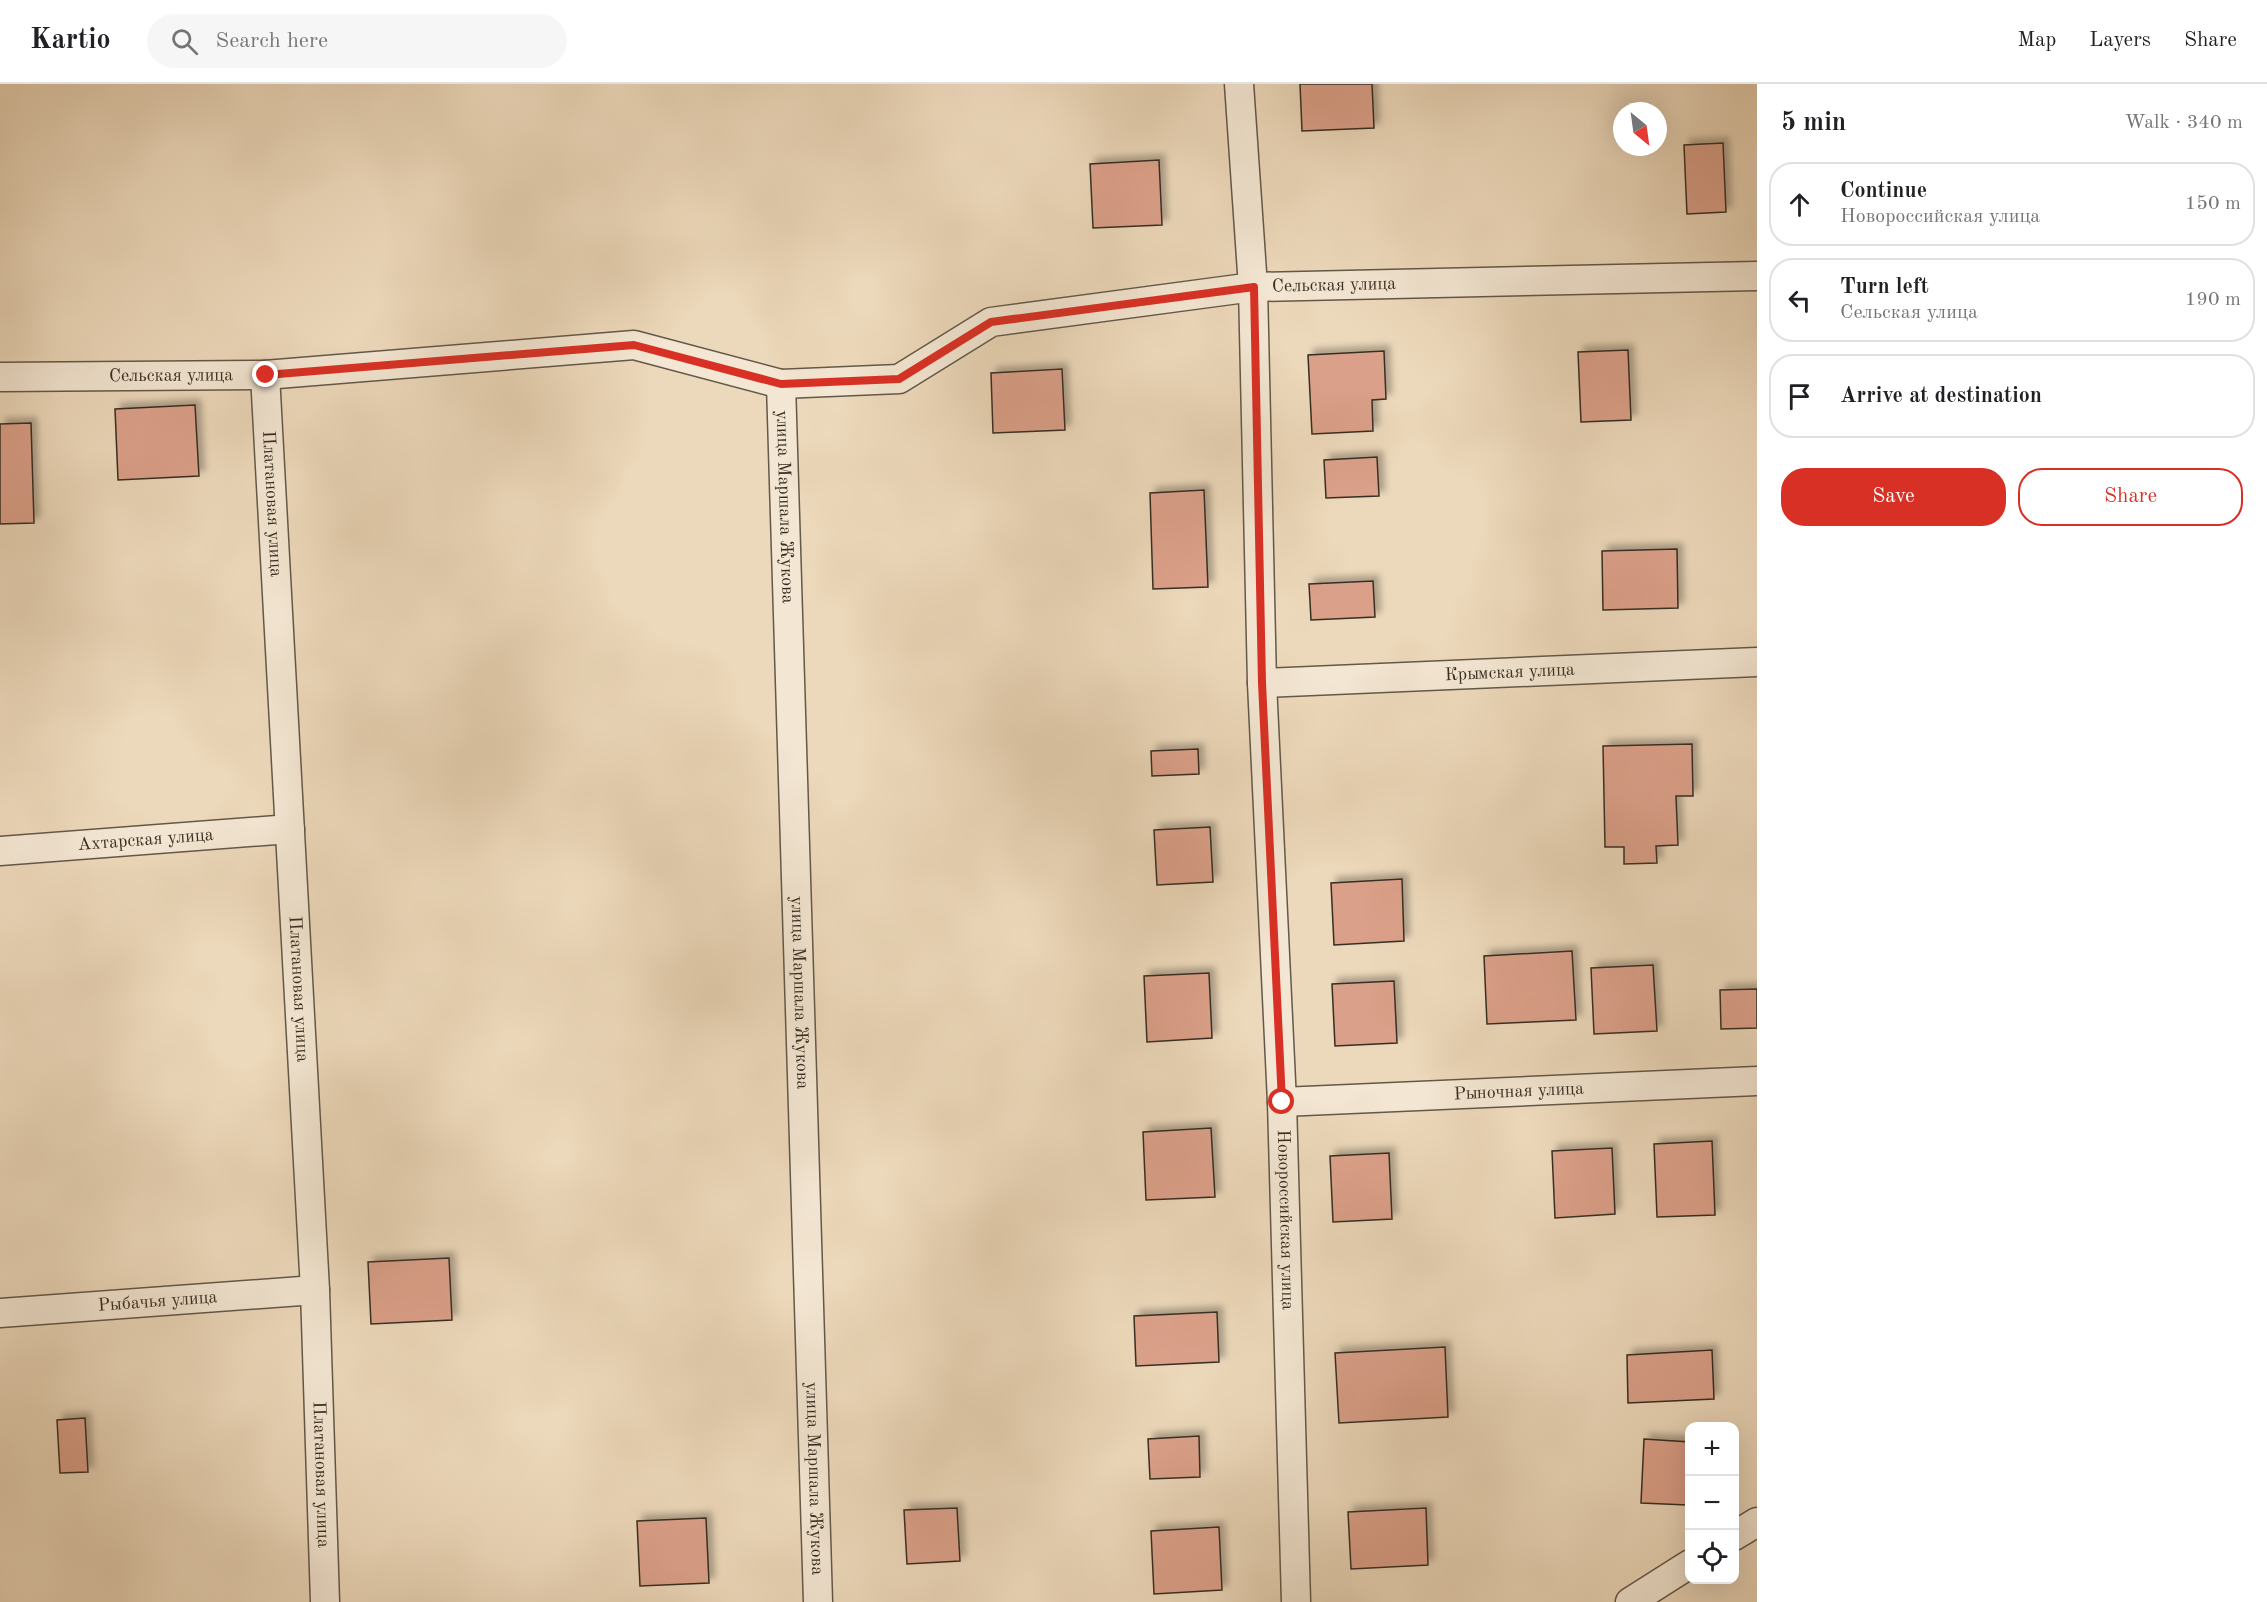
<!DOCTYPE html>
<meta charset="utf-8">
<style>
body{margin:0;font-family:"Old Standard TT",serif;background:#f6f6f6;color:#202124}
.controls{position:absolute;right:18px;bottom:18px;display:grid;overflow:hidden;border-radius:12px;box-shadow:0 6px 24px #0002}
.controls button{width:54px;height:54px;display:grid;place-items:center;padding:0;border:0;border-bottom:2px solid #e0e0e0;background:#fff;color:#202124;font:30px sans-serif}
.compass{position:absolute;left:1613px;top:18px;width:54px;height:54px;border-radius:50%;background:#fff;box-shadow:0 6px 24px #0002;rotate:151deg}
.stop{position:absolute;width:18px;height:18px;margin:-14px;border:4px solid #d93025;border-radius:50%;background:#fff}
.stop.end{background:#d93025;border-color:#fff;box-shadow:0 2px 6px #0008}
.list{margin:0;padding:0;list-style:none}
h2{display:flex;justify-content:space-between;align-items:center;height:78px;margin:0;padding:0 24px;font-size:26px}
h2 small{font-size:20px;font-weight:400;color:#757577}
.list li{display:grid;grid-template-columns:39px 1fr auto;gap:18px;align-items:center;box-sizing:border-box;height:84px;margin:0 12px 12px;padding:0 12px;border:2px solid #e0e0e0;border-radius:24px}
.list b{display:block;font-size:22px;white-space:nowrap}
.list p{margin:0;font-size:20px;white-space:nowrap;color:#757577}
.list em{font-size:20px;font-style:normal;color:#757577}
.actions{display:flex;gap:12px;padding:18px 24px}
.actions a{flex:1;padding:14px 0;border:2px solid #d93025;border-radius:24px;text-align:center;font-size:21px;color:#d93025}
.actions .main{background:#d93025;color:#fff}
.icon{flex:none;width:33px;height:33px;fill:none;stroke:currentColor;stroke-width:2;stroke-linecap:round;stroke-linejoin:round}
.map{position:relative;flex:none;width:1757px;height:1518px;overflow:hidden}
header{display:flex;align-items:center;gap:36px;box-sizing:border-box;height:84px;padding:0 30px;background:#fff;border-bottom:2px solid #e0e0e0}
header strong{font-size:28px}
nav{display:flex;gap:33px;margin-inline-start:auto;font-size:21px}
.search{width:420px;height:54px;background:#f6f6f6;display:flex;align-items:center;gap:15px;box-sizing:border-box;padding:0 21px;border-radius:33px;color:#757577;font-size:22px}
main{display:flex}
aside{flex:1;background:#fff}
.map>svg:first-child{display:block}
.building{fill:#dba089;stroke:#372e22;stroke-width:1.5;filter:url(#shadow)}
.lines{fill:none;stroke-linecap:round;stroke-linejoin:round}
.street-casing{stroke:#645848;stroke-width:31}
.street{stroke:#f3e6d2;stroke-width:28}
.route{stroke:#d93025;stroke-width:8}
.labels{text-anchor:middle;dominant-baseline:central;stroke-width:4.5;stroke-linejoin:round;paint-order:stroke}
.street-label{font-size:18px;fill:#372e22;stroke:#f3e6d2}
</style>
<header>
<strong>Kartio</strong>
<div class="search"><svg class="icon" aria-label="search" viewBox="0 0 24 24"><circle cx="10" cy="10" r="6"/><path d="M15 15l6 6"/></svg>Search here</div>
<nav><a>Map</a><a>Layers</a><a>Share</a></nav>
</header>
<main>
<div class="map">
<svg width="1757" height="1518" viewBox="0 0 1757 1518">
<defs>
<filter id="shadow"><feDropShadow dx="5.5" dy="-5.5" stdDeviation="3" flood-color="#0004"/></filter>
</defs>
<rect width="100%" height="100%" fill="#ecd8ba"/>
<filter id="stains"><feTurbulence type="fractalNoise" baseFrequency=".00333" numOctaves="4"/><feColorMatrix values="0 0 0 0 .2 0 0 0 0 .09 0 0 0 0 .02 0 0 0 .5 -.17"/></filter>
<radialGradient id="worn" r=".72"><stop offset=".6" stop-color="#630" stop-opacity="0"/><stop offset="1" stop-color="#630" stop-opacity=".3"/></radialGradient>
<g class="building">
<path d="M 1300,0 L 1372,0 L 1374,44 L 1302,47 Z"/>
<path d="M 1723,59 L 1726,128 L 1687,130 L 1684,61 Z"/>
<path d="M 1159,76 L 1162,141 L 1093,144 L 1090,80 Z"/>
<path d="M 1628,266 L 1631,336 L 1581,338 L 1578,268 Z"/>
<path d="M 1384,267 L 1386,315 L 1372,316 L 1373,347 L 1312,350 L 1308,271 Z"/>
<path d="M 1062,285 L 1065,346 L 993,349 L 991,289 Z"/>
<path d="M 195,321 L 199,392 L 118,396 L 115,325 Z"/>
<path d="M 31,339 L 34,439 L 0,440 L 0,340 Z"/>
<path d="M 1377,373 L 1379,412 L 1326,414 L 1324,376 Z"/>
<path d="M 1204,406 L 1208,503 L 1153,505 L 1150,409 Z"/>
<path d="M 1677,465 L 1678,524 L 1603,526 L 1602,467 Z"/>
<path d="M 1373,497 L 1375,533 L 1311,536 L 1309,500 Z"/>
<path d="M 1692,660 L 1693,712 L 1676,712 L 1678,761 L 1656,762 L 1657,779 L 1624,780 L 1624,763 L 1605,763 L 1603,662 Z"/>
<path d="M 1198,665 L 1199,690 L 1152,692 L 1151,667 Z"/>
<path d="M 1210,743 L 1213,798 L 1157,801 L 1154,746 Z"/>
<path d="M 1402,795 L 1404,857 L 1334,861 L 1331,799 Z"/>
<path d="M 1572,867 L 1576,936 L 1487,940 L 1484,872 Z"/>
<path d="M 1653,881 L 1657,947 L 1594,950 L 1591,884 Z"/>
<path d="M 1209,889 L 1212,954 L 1147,958 L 1144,892 Z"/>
<path d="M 1394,897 L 1397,959 L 1335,962 L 1332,900 Z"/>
<path d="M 1757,905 L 1757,944 L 1721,945 L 1720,906 Z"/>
<path d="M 1211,1044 L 1215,1113 L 1146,1116 L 1143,1048 Z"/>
<path d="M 1712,1057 L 1715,1131 L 1657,1133 L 1654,1060 Z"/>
<path d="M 1612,1064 L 1615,1130 L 1555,1134 L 1552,1067 Z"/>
<path d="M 1389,1069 L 1392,1135 L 1333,1138 L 1330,1072 Z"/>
<path d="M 449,1174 L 452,1236 L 371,1240 L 368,1178 Z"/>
<path d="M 1217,1228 L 1219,1278 L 1136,1282 L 1134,1232 Z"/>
<path d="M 1445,1263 L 1448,1333 L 1339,1339 L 1335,1269 Z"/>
<path d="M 1712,1266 L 1714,1315 L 1628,1319 L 1627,1271 Z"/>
<path d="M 85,1334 L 88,1388 L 60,1389 L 57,1336 Z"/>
<path d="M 1199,1352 L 1200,1393 L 1150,1395 L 1148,1355 Z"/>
<path d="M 1644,1355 L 1690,1358 L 1687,1421 L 1641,1419 Z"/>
<path d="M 957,1424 L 960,1477 L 907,1480 L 904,1426 Z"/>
<path d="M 1426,1424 L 1428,1481 L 1351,1485 L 1348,1428 Z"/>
<path d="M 706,1434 L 709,1499 L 640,1502 L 637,1437 Z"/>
<path d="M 1219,1443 L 1222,1506 L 1154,1510 L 1151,1447 Z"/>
</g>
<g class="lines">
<defs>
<g id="street">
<path id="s1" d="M 1239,0 L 1253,203 L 1262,599 L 1282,1018 L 1296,1518"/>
<path id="s2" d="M 265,291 L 315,1206 L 325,1518"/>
<path id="s3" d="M 0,293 L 265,291 L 634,261 L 781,300 L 899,295 L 991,238 L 1253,203 L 1757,192"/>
<path id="s4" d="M 781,300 L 818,1518"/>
<path id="s5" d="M 1262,599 L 1757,578"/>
<path id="s6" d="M 0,767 L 290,745"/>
<path id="s7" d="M 1282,1018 L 1757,997"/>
<path id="s8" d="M 0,1229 L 315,1206"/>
<path d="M 1734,1452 L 1757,1438"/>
<path d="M 1630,1518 L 1690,1480"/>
</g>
</defs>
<use href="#street" class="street-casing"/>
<use href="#street" class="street"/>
</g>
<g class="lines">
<path class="route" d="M 266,291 L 634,261 L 781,300 L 899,295 L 991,238 L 1254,203 L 1262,599 L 1282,1018"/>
</g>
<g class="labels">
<g class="street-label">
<text stroke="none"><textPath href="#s3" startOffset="1359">Сельская улица</textPath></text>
<text stroke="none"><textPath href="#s3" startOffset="171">Сельская улица</textPath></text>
<text stroke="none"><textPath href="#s2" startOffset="129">Платановая улица</textPath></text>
<text stroke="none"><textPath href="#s4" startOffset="123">улица Маршала Жукова</textPath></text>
<text stroke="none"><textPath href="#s5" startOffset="248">Крымская улица</textPath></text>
<text stroke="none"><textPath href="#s6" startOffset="146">Ахтарская улица</textPath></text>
<text stroke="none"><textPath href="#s2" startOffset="615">Платановая улица</textPath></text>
<text stroke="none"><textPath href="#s4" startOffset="609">улица Маршала Жукова</textPath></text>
<text stroke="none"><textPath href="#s7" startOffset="237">Рыночная улица</textPath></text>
<text stroke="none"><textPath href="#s1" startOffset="1137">Новороссийская улица</textPath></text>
<text stroke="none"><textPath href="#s8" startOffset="158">Рыбачья улица</textPath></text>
<text stroke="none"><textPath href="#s2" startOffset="1101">Платановая улица</textPath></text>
<text stroke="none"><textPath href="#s4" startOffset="1095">улица Маршала Жукова</textPath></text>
</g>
</g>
<rect width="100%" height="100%" filter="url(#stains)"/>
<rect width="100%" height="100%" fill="url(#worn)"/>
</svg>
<div class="controls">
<button>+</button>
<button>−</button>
<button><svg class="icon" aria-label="locate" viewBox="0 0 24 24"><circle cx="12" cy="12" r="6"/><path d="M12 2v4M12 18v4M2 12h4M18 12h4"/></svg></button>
</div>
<svg class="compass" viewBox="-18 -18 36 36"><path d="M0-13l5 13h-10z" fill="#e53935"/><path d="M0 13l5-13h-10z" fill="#757577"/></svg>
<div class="stop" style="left:1282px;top:1018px"></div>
<div class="stop end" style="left:266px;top:291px"></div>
</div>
<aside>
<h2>5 min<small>Walk · 340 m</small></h2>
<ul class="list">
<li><svg class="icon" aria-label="ahead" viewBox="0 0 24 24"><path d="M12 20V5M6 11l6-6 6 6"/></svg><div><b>Continue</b><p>Новороссийская улица</p></div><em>150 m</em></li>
<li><svg class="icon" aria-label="left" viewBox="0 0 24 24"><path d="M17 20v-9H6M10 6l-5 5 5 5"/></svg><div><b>Turn left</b><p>Сельская улица</p></div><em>190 m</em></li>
<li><svg class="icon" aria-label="arrive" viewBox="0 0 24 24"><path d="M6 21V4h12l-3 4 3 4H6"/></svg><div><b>Arrive at destination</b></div></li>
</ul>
<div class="actions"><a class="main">Save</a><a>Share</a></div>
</aside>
</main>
